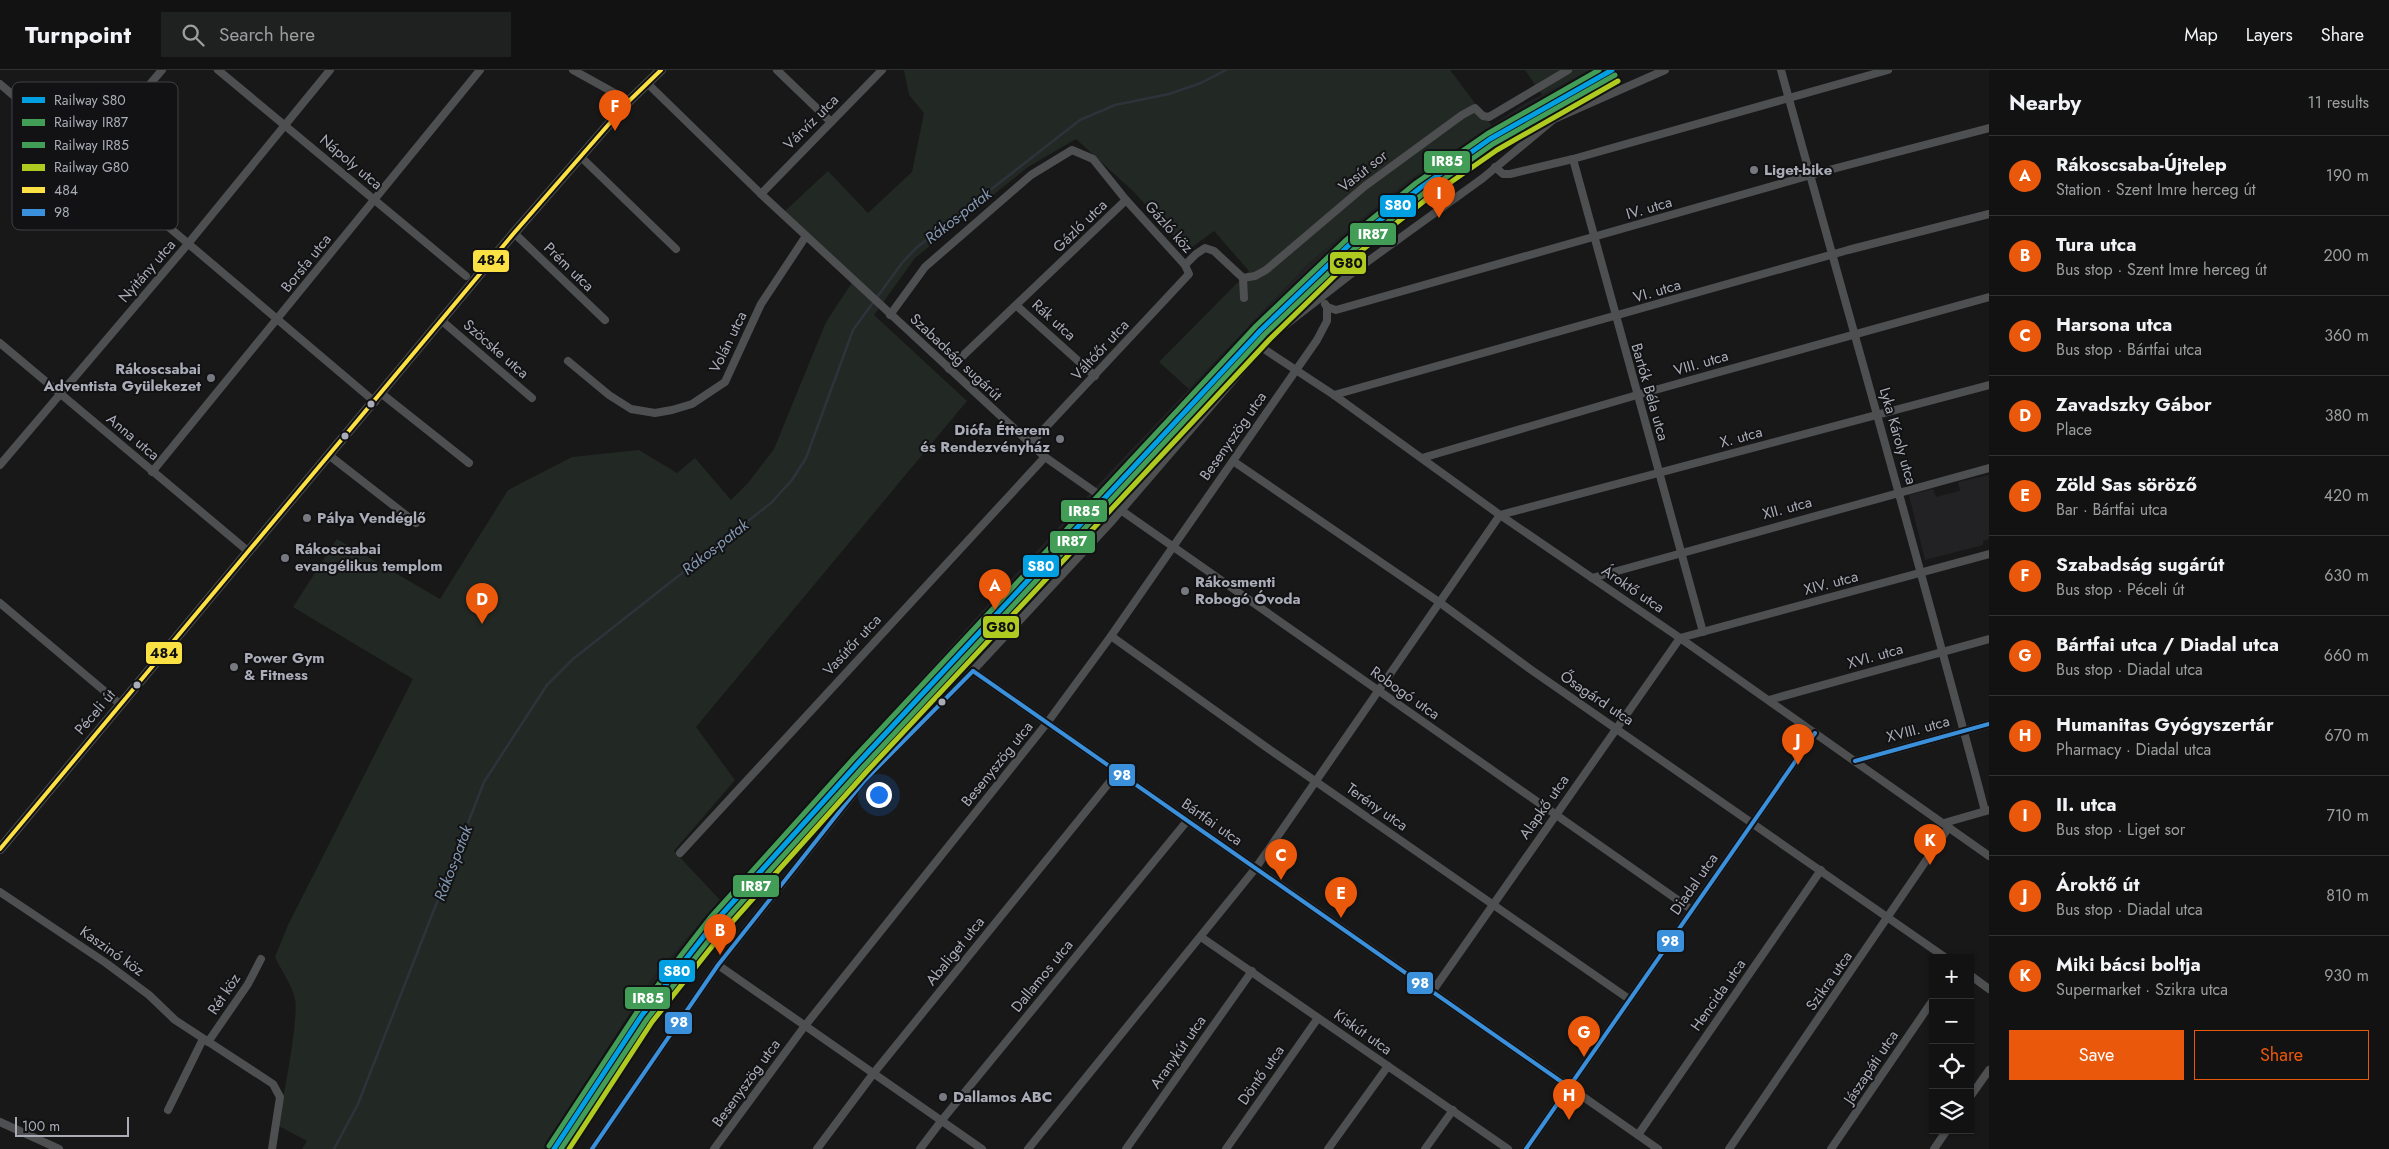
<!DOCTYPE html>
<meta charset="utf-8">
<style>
body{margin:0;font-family:Jost,sans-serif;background:#1f2020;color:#f1f3f6}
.controls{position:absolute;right:15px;bottom:15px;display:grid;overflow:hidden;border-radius:0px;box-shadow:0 1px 4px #0004}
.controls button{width:45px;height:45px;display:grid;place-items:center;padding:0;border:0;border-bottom:1px solid #313232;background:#121212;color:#f1f3f6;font:25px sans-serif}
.scale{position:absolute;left:15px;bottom:12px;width:114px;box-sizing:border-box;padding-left:5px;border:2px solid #aaadb8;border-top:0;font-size:14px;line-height:18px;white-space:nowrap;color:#aaadb8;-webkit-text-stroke:4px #121214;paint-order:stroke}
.you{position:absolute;left:878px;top:724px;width:18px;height:18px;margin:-12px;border:4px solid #fff;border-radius:50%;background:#1a73e8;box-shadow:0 0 0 8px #1a73e833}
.badge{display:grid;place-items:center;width:32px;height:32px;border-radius:50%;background:#ea580c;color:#fff;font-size:16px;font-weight:700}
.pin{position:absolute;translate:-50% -41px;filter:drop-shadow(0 1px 2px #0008)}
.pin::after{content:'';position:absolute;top:26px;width:18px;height:15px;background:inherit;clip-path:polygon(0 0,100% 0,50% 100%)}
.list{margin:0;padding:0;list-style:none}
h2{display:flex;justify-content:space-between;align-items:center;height:65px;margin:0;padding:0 20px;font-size:21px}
h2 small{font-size:16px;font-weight:400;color:#9c9e9f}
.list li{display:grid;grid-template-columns:32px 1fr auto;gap:15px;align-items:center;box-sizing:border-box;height:80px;padding:0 20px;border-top:1px solid #313232}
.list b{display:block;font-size:19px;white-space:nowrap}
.list p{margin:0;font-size:16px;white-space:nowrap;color:#9c9e9f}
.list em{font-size:16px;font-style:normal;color:#9c9e9f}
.actions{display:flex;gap:10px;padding:15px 20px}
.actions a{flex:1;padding:11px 0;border:1px solid #ea580c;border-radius:0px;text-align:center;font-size:18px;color:#ea580c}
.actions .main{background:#ea580c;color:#fff}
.icon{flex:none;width:28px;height:28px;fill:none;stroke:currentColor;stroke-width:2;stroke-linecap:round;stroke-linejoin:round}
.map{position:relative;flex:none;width:1989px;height:1079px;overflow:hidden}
header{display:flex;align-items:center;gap:30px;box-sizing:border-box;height:70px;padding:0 25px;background:#121212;border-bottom:1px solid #313232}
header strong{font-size:24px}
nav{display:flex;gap:28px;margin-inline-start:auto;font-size:18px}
.search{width:350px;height:45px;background:#1f2020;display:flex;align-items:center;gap:12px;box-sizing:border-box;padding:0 18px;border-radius:0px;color:#9c9e9f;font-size:19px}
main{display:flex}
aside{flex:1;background:#121212}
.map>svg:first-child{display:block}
.built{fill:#222224}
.green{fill:#222823}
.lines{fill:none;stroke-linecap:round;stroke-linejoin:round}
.stream{stroke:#2e333b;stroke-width:2.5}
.minor{stroke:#4e4f51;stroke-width:8}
.major{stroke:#4a4b4e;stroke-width:10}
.bus-1-casing{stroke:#121214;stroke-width:8}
.bus-2-casing{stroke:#121214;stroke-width:8}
.bus-1{stroke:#fbe143;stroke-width:4}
.bus-2{stroke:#3a90db;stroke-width:4}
.rail-1-casing{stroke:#121214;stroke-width:9}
.rail-2-casing{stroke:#121214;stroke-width:9}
.rail-3-casing{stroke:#121214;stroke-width:9}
.rail-4-casing{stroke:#121214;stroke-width:9}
.rail-1{stroke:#00a0e3;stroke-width:5}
.rail-2{stroke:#429d56;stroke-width:5}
.rail-3{stroke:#429d56;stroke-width:5}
.rail-4{stroke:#b0cb1f;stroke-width:5}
.poi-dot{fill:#777980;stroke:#121214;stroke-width:2}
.bus-dot{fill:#aaadb8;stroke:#121214;stroke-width:2}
.labels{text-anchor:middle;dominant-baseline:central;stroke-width:4;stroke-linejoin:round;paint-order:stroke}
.street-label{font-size:15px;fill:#aaadb8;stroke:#121214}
.poi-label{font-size:15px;font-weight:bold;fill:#aaadb8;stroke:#121214;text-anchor:start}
.water-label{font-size:16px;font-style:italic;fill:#8397b0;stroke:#121214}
.key{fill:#121214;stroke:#404045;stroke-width:1}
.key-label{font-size:14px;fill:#aaadb8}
.line-badge{stroke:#121214;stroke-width:2}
.badge-label{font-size:14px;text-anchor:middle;font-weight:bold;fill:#fff}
.pale-badge-label{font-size:14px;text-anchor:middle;font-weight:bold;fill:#111}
</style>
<header>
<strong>Turnpoint</strong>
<div class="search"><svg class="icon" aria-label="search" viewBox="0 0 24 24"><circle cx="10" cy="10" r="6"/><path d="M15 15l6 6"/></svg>Search here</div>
<nav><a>Map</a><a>Layers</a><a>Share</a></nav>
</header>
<main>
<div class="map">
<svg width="1989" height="1079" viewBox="0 0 1989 1079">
<rect width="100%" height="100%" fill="#181818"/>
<g class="built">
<path d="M 1590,0 L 1620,0 L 1531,48 L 1420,122 L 1323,205 L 1228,297 L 1112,422 L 1090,450 L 898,660 L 732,838 L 665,919 L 596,1018 L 558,1079 L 543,1079 L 651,910 L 720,830 L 1076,438 L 1309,193 L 1409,110 L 1524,34 Z"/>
<path d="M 1989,405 L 1989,469 L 1983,471 L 1983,475 L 1925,490 L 1909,425 L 1933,419 L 1936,427 L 1960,421 L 1958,412 Z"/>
</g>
<g class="green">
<path d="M 904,0 L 1450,0 L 1492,56 L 1409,110 L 1309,193 L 1189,319 L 1159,292 L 1249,201 L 1214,161 L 1187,181 L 1135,123 L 1076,69 L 1028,97 L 915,188 L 874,245 L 967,331 L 696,657 L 735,710 L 674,781 L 720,830 L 651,910 L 543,1079 L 302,1079 L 307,1071 L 277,1055 C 283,1034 299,947 295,929 C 292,915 281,900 275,887 L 288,855 L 413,609 L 293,537 L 337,469 L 440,529 L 508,420 L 572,387 L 639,380 L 677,403 L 695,388 L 731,430 L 748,413 L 774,379 L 826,252 L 855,208 L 784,142 L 828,101 L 868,143 L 912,102 L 924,43 L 909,25 Z"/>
<path d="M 1525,0 L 1590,0 L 1542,25 Z"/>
</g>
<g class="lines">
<path class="stream" d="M 334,1079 L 358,1034 L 484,712 L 547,615 L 573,589 L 771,433 L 792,410 L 806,388 L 853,260 L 902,193 L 916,178 L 1080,50 L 1115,35 L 1169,24 L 1201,13 L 1226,0"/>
<g class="minor">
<path d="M 218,0 L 466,206"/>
<path d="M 573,0 L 629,31"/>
<path d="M 777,0 L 831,52"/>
<path d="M 1781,0 C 1849,247 1920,493 1985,741"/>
<path d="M 647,13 L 761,124 L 1045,387 L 1692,840"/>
<path d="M 0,14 L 375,332"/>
<path d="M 581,87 L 676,179"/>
<path d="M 87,88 L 162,0"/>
<path d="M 1573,89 L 1703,562"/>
<path d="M 1495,97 L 1503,104 L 1510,104 L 1573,89 L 1888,0"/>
<path d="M 761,124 L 882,0"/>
<path d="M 514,163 L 605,250"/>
<path d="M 1185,195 L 1196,184 L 1205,178 L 1214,181 L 1243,208 L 1255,206 L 1266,200 L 1365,116 L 1462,45 L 1475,38 L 1483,46 L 1489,47 L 1568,0"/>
<path d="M 1243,208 L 1244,228"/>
<path d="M 1325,234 L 1327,237 L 1336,240 L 1825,101 L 1989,58"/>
<path d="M 1017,236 L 1095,306"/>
<path d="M 890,245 L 925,197 L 1031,105 L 1072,80 L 1093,89 L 1126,130 L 1185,195 L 1189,204 L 1030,374"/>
<path d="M 442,251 L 532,328"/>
<path d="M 0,273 L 249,482"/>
<path d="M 1261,277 L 1334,325 L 1500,445 L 1680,568 L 1989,786"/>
<path d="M 568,291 L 609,325 L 631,339 L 655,343 L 672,340 L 692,334 L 725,312 L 761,234 L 806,166"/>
<path d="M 949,299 L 1126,130"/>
<path d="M 382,324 L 469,393"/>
<path d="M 1334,325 L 1848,180 L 1989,144"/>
<path d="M 330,386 L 416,453"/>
<path d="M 1422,388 L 1637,325 L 1989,227"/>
<path d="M 1233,391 L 1439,532 L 1530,599 L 1946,888"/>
<path d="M 0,395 L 187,175 L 330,0"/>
<path d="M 152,402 L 480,0"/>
<path d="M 1592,508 L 1989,398"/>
<path d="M 0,533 L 121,635"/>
<path d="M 1111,566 L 1266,677 L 1629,929"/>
<path d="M 973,601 L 1658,1079"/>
<path d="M 1769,630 L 1989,569"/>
<path d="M 1855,691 L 1989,654"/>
<path d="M 1944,753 L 1989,740"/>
<path d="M 680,783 L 1045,387"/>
<path d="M 0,822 L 106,893 L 149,925 L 175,950 L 273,1014 L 280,1027 L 272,1079"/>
<path d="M 1201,867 L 1508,1079"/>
<path d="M 718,895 L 982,1079"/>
<path d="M 1970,905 L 1989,919"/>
<path d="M 1432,922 L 1680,568 L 1989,484"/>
<path d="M 208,972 L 248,914 L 261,889"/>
<path d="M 1970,1027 L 1989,1000"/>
<path d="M 168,1040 L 203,969"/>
<path d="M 0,1052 L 59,1079"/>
<path d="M 1638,1065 L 1821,800"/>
<path d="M 592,1079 L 718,895 L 864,711 L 967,607 L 1112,451 L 1271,266 L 1360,197 L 1483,108 L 1554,49 L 1665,0"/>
<path d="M 714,1079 L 804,957 L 1047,653 L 1111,566 L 1317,270 L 1327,251 L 1327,237"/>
<path d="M 817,1079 L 873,1004 L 1117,703"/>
<path d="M 920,1079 L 942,1050 L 1187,751"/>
<path d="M 1028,1079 L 1255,799 L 1500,445 L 1989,315"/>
<path d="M 1126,1079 L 1252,901"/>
<path d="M 1226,1079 L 1318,948"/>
<path d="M 1328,1079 L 1388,996"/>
<path d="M 1425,1079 L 1453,1040"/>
<path d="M 1526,1079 L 1815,663"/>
<path d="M 1729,1079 L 1949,757"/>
<path d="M 1831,1079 L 1933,930"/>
<path d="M 1934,1079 L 1947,1060"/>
</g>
<path class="major" d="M 0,779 L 514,163 L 629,31 L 661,0"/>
<defs>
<path id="bus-1" d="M 0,779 L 514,163 L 629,31 L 661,0"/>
<g id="bus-2">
<path d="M 973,601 L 1569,1017"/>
<path d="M 1855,691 L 1989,654"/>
<path d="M 592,1079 L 718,895 L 843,737 L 864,711 L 973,601"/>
<path d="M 1526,1079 L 1815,663"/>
</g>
</defs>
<use href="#bus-1" class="bus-1-casing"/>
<use href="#bus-2" class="bus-2-casing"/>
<use href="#bus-1" class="bus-1"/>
<use href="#bus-2" class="bus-2"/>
<defs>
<path id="rail-1" d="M 554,1079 L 642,945 L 715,852 L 859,692 L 1261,260 L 1349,175 L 1420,118 L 1490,69 L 1612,0"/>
<path id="rail-2" d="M 561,1079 L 647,949 L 720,856 L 864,696 L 1265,264 L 1353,180 L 1424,123 L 1493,74 L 1615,5"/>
<path id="rail-3" d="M 549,1076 L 637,942 L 710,848 L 854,688 L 1256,256 L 1345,171 L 1416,113 L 1487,64 L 1599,0"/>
<path id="rail-4" d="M 569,1079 L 652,952 L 725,860 L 868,700 L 1270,269 L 1357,184 L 1428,128 L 1497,80 L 1618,11"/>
</defs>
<use href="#rail-1" class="rail-1-casing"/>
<use href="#rail-2" class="rail-2-casing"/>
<use href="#rail-3" class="rail-3-casing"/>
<use href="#rail-4" class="rail-4-casing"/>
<use href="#rail-1" class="rail-1"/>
<use href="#rail-2" class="rail-2"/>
<use href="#rail-3" class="rail-3"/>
<use href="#rail-4" class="rail-4"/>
</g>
<g class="poi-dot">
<circle cx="1754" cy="100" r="5"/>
<circle cx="211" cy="308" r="5"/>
<circle cx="1060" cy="369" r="5"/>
<circle cx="307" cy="448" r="5"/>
<circle cx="285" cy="488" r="5"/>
<circle cx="1185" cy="521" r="5"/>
<circle cx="234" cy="597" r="5"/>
<circle cx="943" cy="1027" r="5"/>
</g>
<g class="bus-dot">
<circle cx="371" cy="334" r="4.5"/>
<circle cx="345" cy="366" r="4.5"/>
<circle cx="137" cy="615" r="4.5"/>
<circle cx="942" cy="632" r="4.5"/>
</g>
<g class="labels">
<g class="street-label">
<text transform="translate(811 52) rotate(-45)">Várvíz utca</text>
<text transform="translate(351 92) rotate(40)">Nápoly utca</text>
<text transform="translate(1363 101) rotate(-38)">Vasút sor</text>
<text transform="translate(1649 138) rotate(-16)">IV. utca</text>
<text transform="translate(1080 156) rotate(-44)">Gázló utca</text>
<text transform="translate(1169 157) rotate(48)">Gázló köz</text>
<text transform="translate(306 193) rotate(-51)">Borsfa utca</text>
<text transform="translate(569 197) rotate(44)">Prém utca</text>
<text transform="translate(147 201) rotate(-49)">Nyitány utca</text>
<text transform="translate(1657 221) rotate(-16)">VI. utca</text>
<text transform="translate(1054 250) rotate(42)">Rák utca</text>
<text transform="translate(728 272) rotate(-64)">Volán utca</text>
<text transform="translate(496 279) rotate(41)">Szöcske utca</text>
<text transform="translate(1100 280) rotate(-47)">Váltóőr utca</text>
<text transform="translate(956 287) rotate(43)">Szabadság sugárút</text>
<text transform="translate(1701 293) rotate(-16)">VIII. utca</text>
<text transform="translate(1650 322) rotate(74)">Bartók Béla utca</text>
<text transform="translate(1233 366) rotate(-55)">Besenyszög utca</text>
<text transform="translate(1898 366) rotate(74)">Lyka Károly utca</text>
<text transform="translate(133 367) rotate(40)">Anna utca</text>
<text transform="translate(1741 367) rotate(-15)">X. utca</text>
<text transform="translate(1787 438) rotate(-15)">XII. utca</text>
<text transform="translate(1831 513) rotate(-15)">XIV. utca</text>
<text transform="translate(1633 519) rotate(34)">Ároktő utca</text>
<text transform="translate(852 575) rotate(-47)">Vasútőr utca</text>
<text transform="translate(1875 586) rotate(-16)">XVI. utca</text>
<text transform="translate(1405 623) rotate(35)">Robogó utca</text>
<text transform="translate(1597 628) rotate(34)">Ősagárd utca</text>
<text transform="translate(95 642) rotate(-50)">Péceli út</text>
<text transform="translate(1918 659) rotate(-15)">XVIII. utca</text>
<text transform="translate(997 694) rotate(-51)">Besenyszög utca</text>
<text transform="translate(1377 737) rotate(35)">Terény utca</text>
<text transform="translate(1544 737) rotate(-55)">Alapkő utca</text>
<text transform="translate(1212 752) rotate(35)">Bártfai utca</text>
<text transform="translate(1694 814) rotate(-55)">Diadal utca</text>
<text transform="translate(112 881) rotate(35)">Kaszinó köz</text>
<text transform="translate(955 881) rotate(-51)">Abaliget utca</text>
<text transform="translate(1042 906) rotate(-51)">Dallamos utca</text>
<text transform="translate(1829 911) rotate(-55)">Szikra utca</text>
<text transform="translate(224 924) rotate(-56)">Rét köz</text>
<text transform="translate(1718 925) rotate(-55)">Hencida utca</text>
<text transform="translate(1363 962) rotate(35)">Kiskút utca</text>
<text transform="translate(1178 982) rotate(-55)">Aranykút utca</text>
<text transform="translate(1871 997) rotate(-56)">Jászapáti utca</text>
<text transform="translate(1261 1005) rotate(-55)">Döntő utca</text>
<text transform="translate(746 1013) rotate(-54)">Besenyszög utca</text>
</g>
<g class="poi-label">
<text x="1764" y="100">Liget-bike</text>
<text x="201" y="299" text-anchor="end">Rákoscsabai<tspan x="201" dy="17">Adventista Gyülekezet</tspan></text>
<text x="1050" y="360" text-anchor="end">Diófa Étterem<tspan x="1050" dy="17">és Rendezvényház</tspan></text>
<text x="317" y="448">Pálya Vendéglő</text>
<text x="295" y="479">Rákoscsabai<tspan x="295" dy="17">evangélikus templom</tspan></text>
<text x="1195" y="512">Rákosmenti<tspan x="1195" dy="17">Robogó Óvoda</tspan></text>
<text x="244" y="588">Power Gym<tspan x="244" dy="17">&amp; Fitness</tspan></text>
<text x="953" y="1027">Dallamos ABC</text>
</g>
<g class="water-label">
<text transform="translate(958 146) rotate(-38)">Rákos-patak</text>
<text transform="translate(715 477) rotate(-38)">Rákos-patak</text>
<text transform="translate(453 793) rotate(-69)">Rákos-patak</text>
</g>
</g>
<rect x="12" y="12" width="166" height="148" rx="8" class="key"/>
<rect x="22" y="27" width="23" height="6" fill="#00a0e3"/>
<rect x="22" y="49" width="23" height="7" fill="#429d56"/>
<rect x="22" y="72" width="23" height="6" fill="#429d56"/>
<rect x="22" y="94" width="23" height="7" fill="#b0cb1f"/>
<rect x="22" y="117" width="23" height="6" fill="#fbe143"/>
<rect x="22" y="139" width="23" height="7" fill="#3a90db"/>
<g class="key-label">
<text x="54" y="35">Railway S80</text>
<text x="54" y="57">Railway IR87</text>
<text x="54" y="80">Railway IR85</text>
<text x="54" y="102">Railway G80</text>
<text x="54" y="125">484</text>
<text x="54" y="147">98</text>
</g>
<g class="line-badge">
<rect x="1423" y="80" width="48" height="24" rx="5" fill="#429d56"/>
<rect x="1379" y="124" width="38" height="24" rx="5" fill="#00a0e3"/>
<rect x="1349" y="152" width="48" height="24" rx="5" fill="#429d56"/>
<rect x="472" y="179" width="38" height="24" rx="5" fill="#fbe143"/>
<rect x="1329" y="181" width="38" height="24" rx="5" fill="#b0cb1f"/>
<rect x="1060" y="429" width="48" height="24" rx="5" fill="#429d56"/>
<rect x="1049" y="460" width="47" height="24" rx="5" fill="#429d56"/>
<rect x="1022" y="484" width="38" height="24" rx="5" fill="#00a0e3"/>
<rect x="982" y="545" width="38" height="24" rx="5" fill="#b0cb1f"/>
<rect x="145" y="571" width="38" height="24" rx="5" fill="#fbe143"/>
<rect x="1108" y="693" width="28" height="24" rx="5" fill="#3a90db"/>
<rect x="732" y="804" width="48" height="24" rx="5" fill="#429d56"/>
<rect x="1656" y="859" width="29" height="24" rx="5" fill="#3a90db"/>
<rect x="658" y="889" width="38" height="24" rx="5" fill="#00a0e3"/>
<rect x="1406" y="901" width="28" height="24" rx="5" fill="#3a90db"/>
<rect x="624" y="916" width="47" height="24" rx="5" fill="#429d56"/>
<rect x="664" y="941" width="29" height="24" rx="5" fill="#3a90db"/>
</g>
<g class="badge-label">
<text x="1447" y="96">IR85</text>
<text x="1398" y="140">S80</text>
<text x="1373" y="169">IR87</text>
<text x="1084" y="446">IR85</text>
<text x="1072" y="476">IR87</text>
<text x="1041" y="501">S80</text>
<text x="1122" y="710">98</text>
<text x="756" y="821">IR87</text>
<text x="1670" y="876">98</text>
<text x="677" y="906">S80</text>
<text x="1420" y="918">98</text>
<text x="648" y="933">IR85</text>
<text x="679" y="957">98</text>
</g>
<g class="pale-badge-label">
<text x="491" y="195">484</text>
<text x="1348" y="198">G80</text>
<text x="1001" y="562">G80</text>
<text x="164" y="588">484</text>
</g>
</svg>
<div class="controls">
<button>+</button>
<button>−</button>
<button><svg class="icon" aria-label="locate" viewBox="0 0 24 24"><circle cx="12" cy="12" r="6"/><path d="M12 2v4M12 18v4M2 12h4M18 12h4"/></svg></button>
<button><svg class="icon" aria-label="layers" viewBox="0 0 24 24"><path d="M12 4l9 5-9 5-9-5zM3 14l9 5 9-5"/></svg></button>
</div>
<div class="scale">100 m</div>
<div class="you"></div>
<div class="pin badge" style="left:995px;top:540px">A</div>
<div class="pin badge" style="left:720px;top:885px">B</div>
<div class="pin badge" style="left:1281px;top:810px">C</div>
<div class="pin badge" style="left:482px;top:554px">D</div>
<div class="pin badge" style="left:1341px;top:848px">E</div>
<div class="pin badge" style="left:615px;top:61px">F</div>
<div class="pin badge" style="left:1584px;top:987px">G</div>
<div class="pin badge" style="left:1569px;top:1050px">H</div>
<div class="pin badge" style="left:1439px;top:148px">I</div>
<div class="pin badge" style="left:1798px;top:695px">J</div>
<div class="pin badge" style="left:1930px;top:795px">K</div>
</div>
<aside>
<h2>Nearby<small>11 results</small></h2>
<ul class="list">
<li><span class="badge">A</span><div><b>Rákoscsaba-Újtelep</b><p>Station · Szent Imre herceg út</p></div><em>190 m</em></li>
<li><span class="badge">B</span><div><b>Tura utca</b><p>Bus stop · Szent Imre herceg út</p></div><em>200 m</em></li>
<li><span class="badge">C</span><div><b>Harsona utca</b><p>Bus stop · Bártfai utca</p></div><em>360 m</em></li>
<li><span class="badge">D</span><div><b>Zavadszky Gábor</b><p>Place</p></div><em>380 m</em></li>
<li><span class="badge">E</span><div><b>Zöld Sas söröző</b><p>Bar · Bártfai utca</p></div><em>420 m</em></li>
<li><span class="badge">F</span><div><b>Szabadság sugárút</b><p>Bus stop · Péceli út</p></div><em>630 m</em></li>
<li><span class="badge">G</span><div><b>Bártfai utca / Diadal utca</b><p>Bus stop · Diadal utca</p></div><em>660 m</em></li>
<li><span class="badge">H</span><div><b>Humanitas Gyógyszertár</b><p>Pharmacy · Diadal utca</p></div><em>670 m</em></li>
<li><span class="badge">I</span><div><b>II. utca</b><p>Bus stop · Liget sor</p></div><em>710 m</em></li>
<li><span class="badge">J</span><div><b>Ároktő út</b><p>Bus stop · Diadal utca</p></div><em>810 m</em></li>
<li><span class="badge">K</span><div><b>Miki bácsi boltja</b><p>Supermarket · Szikra utca</p></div><em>930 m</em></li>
</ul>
<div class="actions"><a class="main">Save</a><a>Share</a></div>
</aside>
</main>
